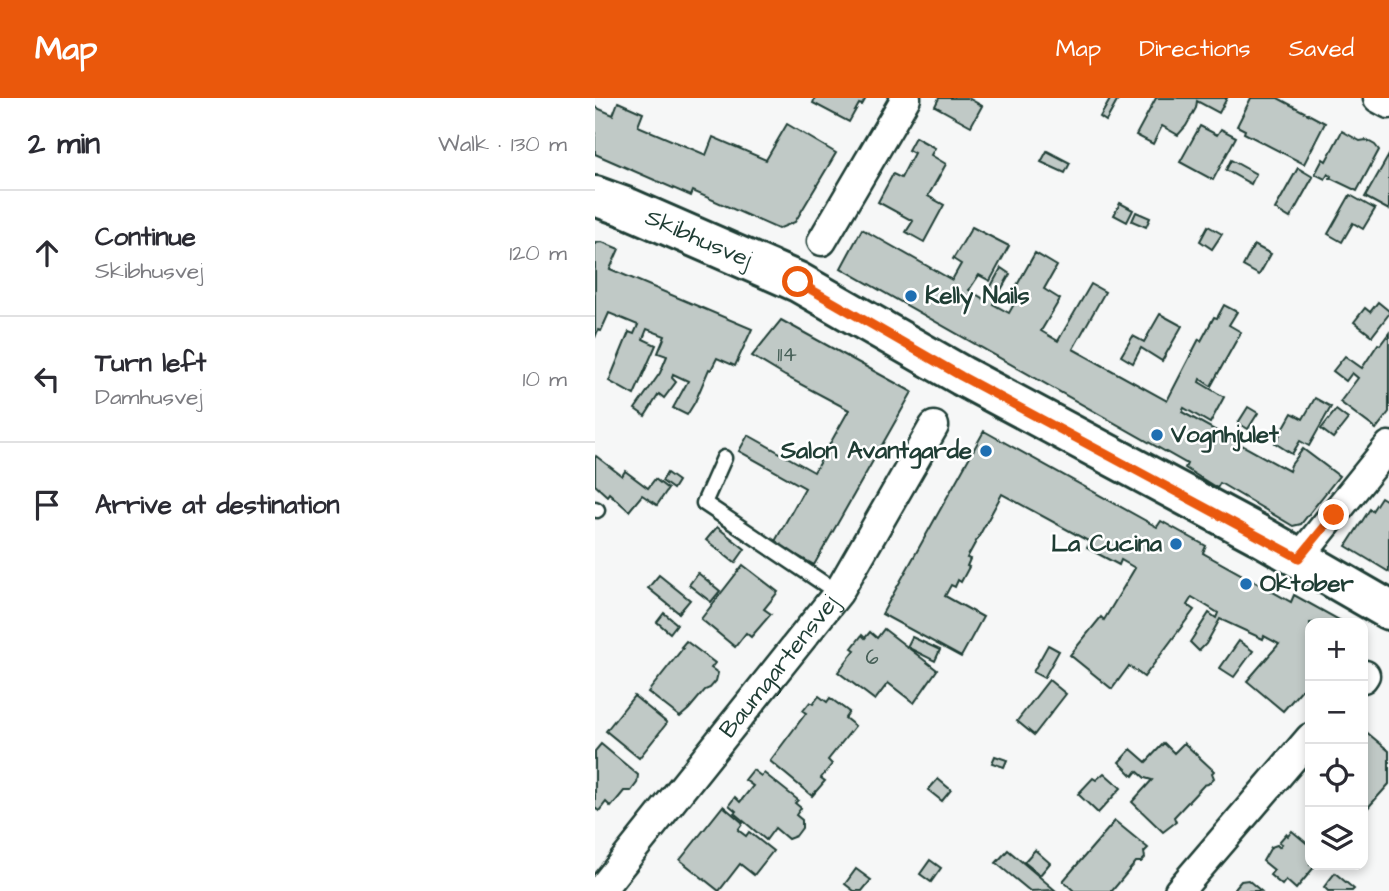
<!DOCTYPE html>
<meta charset="utf-8">
<style>
body{margin:0;font-family:"Architects Daughter",sans-serif;background:#f7f7f7;color:#2b2b33}
.controls{position:absolute;right:21px;bottom:21px;display:grid;overflow:hidden;border-radius:14px;box-shadow:0 4px 10px #0003}
.controls button{width:63px;height:63px;display:grid;place-items:center;padding:0;border:0;border-bottom:2px solid #e1e1e2;background:#fff;color:#2b2b33;font:35px sans-serif}
.stop{position:absolute;width:21px;height:21px;margin:-16px;border:5px solid #ea580c;border-radius:50%;background:#fff}
.stop.end{background:#ea580c;border-color:#fff;box-shadow:0 2px 7px #0008}
.list{margin:0;padding:0;list-style:none}
h2{display:flex;justify-content:space-between;align-items:center;height:91px;margin:0;padding:0 28px;font-size:30px}
h2 small{font-size:23px;font-weight:400;color:#7c7c81}
.list li{display:grid;grid-template-columns:46px 1fr auto;gap:21px;align-items:center;box-sizing:border-box;height:126px;padding:0 28px;border-top:2px solid #e1e1e2}
.list b{display:block;font-size:26px;white-space:nowrap}
.list p{margin:0;font-size:23px;white-space:nowrap;color:#7c7c81}
.list em{font-size:23px;font-style:normal;color:#7c7c81}
.icon{flex:none;width:38px;height:38px;fill:none;stroke:currentColor;stroke-width:2;stroke-linecap:round;stroke-linejoin:round}
.map{position:relative;flex:none;width:794px;height:793px;overflow:hidden}
header{display:flex;align-items:center;gap:42px;box-sizing:border-box;height:98px;padding:0 35px;background:#ea580c;color:#fff}
header strong{font-size:33px}
nav{display:flex;gap:38px;margin-inline-start:auto;font-size:24px}
main{display:flex}
aside{flex:1;background:#fff}
.map>svg:first-child{display:block}
.building{fill:#c0c9c6;stroke:#1f3d34;stroke-width:2}
.lines{fill:none;stroke-linecap:round;stroke-linejoin:round}
.lane-casing{stroke:#1f3d34;stroke-width:19}
.street-casing{stroke:#1f3d34;stroke-width:33}
.secondary-casing{stroke:#1f3d34;stroke-width:44}
.lane{stroke:#fff;stroke-width:14}
.street{stroke:#fff;stroke-width:28}
.secondary{stroke:#fff;stroke-width:38}
.route{stroke:#ea580c;stroke-width:9}
.poi-dot{fill:#1f6fb2;stroke:#fff;stroke-width:2.5}
.labels{text-anchor:middle;dominant-baseline:central;stroke-width:5;stroke-linejoin:round;paint-order:stroke}
.number-label{font-size:21px;fill:#476058}
.street-label{font-size:24px;fill:#1f3d34;stroke:#fff}
.poi-label{font-size:24px;font-weight:bold;fill:#1f3d34;stroke:#fff;text-anchor:start}
</style>
<header>
<strong>Map</strong>
<nav><a>Map</a><a>Directions</a><a>Saved</a></nav>
</header>
<main>
<aside>
<h2>2 min<small>Walk · 130 m</small></h2>
<ul class="list">
<li><svg class="icon" aria-label="ahead" viewBox="0 0 24 24"><path d="M12 20V5M6 11l6-6 6 6"/></svg><div><b>Continue</b><p>Skibhusvej</p></div><em>120 m</em></li>
<li><svg class="icon" aria-label="left" viewBox="0 0 24 24"><path d="M17 20v-9H6M10 6l-5 5 5 5"/></svg><div><b>Turn left</b><p>Damhusvej</p></div><em>10 m</em></li>
<li><svg class="icon" aria-label="arrive" viewBox="0 0 24 24"><path d="M6 21V4h12l-3 4 3 4H6"/></svg><div><b>Arrive at destination</b></div></li>
</ul>
</aside>
<div class="map">
<svg width="794" height="793" viewBox="0 0 794 793">
<rect width="100%" height="100%" fill="#f6f7f7"/>
<filter id="ink" filterUnits="userSpaceOnUse"><feTurbulence type="fractalNoise" baseFrequency=".0143" numOctaves="2"/><feDisplacementMap in="SourceGraphic" scale="14" xChannelSelector="R" yChannelSelector="G"/><feConvolveMatrix kernelMatrix="1 2 1 2 8 2 1 2 1" color-interpolation-filters="sRGB"/></filter>
<g filter="url(#ink)">
<g class="building">
<path d="M 220,0 L 271,0 L 267,7 L 264,6 L 254,24 L 218,5 Z"/>
<path d="M 344,0 L 373,0 L 387,8 L 376,28 L 340,8 Z"/>
<path d="M 516,0 L 524,0 L 511,23 L 505,19 Z"/>
<path d="M 561,0 L 632,0 L 624,15 L 602,3 L 601,10 L 591,28 L 583,37 L 567,28 L 558,46 L 541,37 Z"/>
<path d="M 656,0 L 683,0 L 730,25 L 709,66 L 649,35 L 650,32 L 642,28 Z"/>
<path d="M 23,4 L 48,15 L 43,28 L 111,57 L 118,39 L 171,62 L 192,26 L 241,55 L 200,124 L 183,131 L 98,93 L 96,98 L 0,56 L 0,9 L 18,17 Z"/>
<path d="M 605,28 L 622,37 L 626,31 L 641,39 L 618,82 L 585,64 Z"/>
<path d="M 747,33 L 765,43 L 771,42 L 780,47 L 784,52 L 762,93 L 735,80 L 736,78 L 733,76 L 730,81 L 720,76 L 728,61 L 731,63 Z"/>
<path d="M 320,39 L 340,50 L 336,57 L 351,66 L 333,98 L 349,107 L 329,144 L 311,134 L 318,123 L 283,104 L 298,76 L 306,80 L 319,55 L 313,52 Z"/>
<path d="M 452,53 L 475,65 L 470,75 L 446,64 Z"/>
<path d="M 794,57 L 794,112 L 770,99 Z"/>
<path d="M 636,62 L 661,76 L 656,86 L 631,72 Z"/>
<path d="M 703,70 L 718,79 L 695,120 L 680,111 Z"/>
<path d="M 755,97 L 780,111 L 768,131 L 758,125 L 747,144 L 733,136 Z"/>
<path d="M 525,105 L 538,112 L 532,124 L 519,117 Z"/>
<path d="M 541,114 L 555,120 L 551,129 L 537,123 Z"/>
<path d="M 613,128 L 627,136 L 617,151 L 605,143 Z"/>
<path d="M 377,129 L 414,148 L 395,183 L 384,177 L 374,192 L 389,201 L 406,170 L 415,176 L 398,206 L 414,215 L 423,199 L 417,196 L 440,155 L 462,168 L 449,191 L 465,201 L 446,233 L 463,243 L 496,186 L 510,194 L 478,251 L 572,303 L 604,241 L 606,243 L 619,219 L 622,220 L 629,207 L 642,214 L 634,227 L 646,234 L 616,288 L 605,281 L 604,284 L 629,299 L 615,325 L 589,310 L 587,314 L 694,373 L 696,367 L 708,351 L 744,378 L 706,426 L 698,428 L 625,385 L 622,390 L 590,370 L 592,366 L 246,170 L 267,131 L 357,182 L 366,166 L 358,161 Z"/>
<path d="M 7,144 L 24,151 L 15,171 L 157,231 L 140,268 L 122,260 L 116,272 L 114,271 L 100,304 L 92,317 L 78,310 L 93,283 L 78,276 L 77,280 L 81,284 L 69,300 L 64,296 L 50,318 L 40,311 L 65,275 L 72,258 L 63,255 L 70,238 L 52,231 L 48,241 L 61,247 L 39,297 L 14,283 L 34,234 L 39,236 L 43,227 L 14,215 L 6,233 L 3,232 L 0,240 L 0,145 Z"/>
<path d="M 659,147 L 676,156 L 664,177 L 648,168 Z"/>
<path d="M 783,204 L 794,213 L 794,216 L 777,238 L 759,224 L 770,210 L 775,214 Z"/>
<path d="M 565,216 L 587,228 L 567,263 L 546,250 L 538,265 L 526,258 L 538,238 L 549,244 Z"/>
<path d="M 186,222 L 317,294 L 219,467 L 179,445 L 210,390 L 144,353 L 153,337 L 219,374 L 254,312 L 190,278 L 157,258 Z"/>
<path d="M 794,235 L 794,314 L 781,331 L 745,304 L 763,280 L 757,275 L 751,283 L 738,273 L 750,258 L 767,270 L 783,246 L 785,247 Z"/>
<path d="M 720,300 L 736,309 L 714,348 L 705,343 L 697,356 L 680,345 L 697,315 L 708,321 Z"/>
<path d="M 653,309 L 663,315 L 653,331 L 643,325 Z"/>
<path d="M 741,312 L 753,321 L 738,340 L 726,331 Z"/>
<path d="M 389,333 L 562,429 L 566,423 L 611,448 L 608,455 L 696,504 L 699,497 L 748,524 L 715,525 L 715,586 L 711,591 L 709,589 L 688,613 L 652,583 L 684,546 L 669,538 L 668,541 L 625,521 L 611,546 L 604,553 L 595,544 L 614,515 L 621,520 L 623,515 L 597,499 L 592,507 L 599,512 L 549,579 L 534,568 L 517,591 L 475,557 L 506,519 L 509,522 L 540,470 L 526,462 L 524,467 L 492,450 L 495,444 L 407,396 L 372,460 L 375,461 L 372,468 L 374,469 L 366,484 L 363,482 L 360,489 L 356,487 L 350,498 L 388,519 L 366,559 L 287,516 Z"/>
<path d="M 1,358 L 27,378 L 30,373 L 53,390 L 60,381 L 73,391 L 62,407 L 47,397 L 34,413 L 14,395 L 12,398 L 0,387 L 0,360 Z"/>
<path d="M 72,375 L 83,383 L 78,391 L 67,383 Z"/>
<path d="M 786,399 L 794,404 L 794,474 L 751,448 L 775,411 L 777,413 Z"/>
<path d="M 122,429 L 150,451 L 140,465 L 111,442 Z"/>
<path d="M 148,467 L 183,494 L 169,511 L 176,516 L 156,539 L 151,535 L 140,549 L 106,521 Z"/>
<path d="M 103,475 L 125,493 L 116,504 L 94,487 Z"/>
<path d="M 64,477 L 95,502 L 84,515 L 53,490 Z"/>
<path d="M 69,515 L 82,526 L 75,535 L 62,524 Z"/>
<path d="M 289,531 L 342,572 L 319,605 L 293,585 L 280,602 L 243,574 L 260,552 L 257,550 L 267,537 L 270,540 L 275,534 L 282,540 Z"/>
<path d="M 317,539 L 345,552 L 340,563 L 312,549 Z"/>
<path d="M 91,543 L 120,565 L 116,570 L 123,575 L 121,583 L 115,590 L 110,592 L 94,611 L 85,619 L 53,594 L 88,550 L 86,549 Z"/>
<path d="M 644,543 L 658,553 L 639,579 L 625,570 Z"/>
<path d="M 453,547 L 464,553 L 449,580 L 438,574 Z"/>
<path d="M 454,582 L 471,596 L 439,637 L 422,623 Z"/>
<path d="M 39,598 L 72,625 L 44,660 L 11,633 Z"/>
<path d="M 224,598 L 232,604 L 235,600 L 254,614 L 250,620 L 260,628 L 233,662 L 237,666 L 226,680 L 230,683 L 217,698 L 175,663 L 211,615 L 208,613 L 215,604 L 218,606 Z"/>
<path d="M 769,632 L 794,653 L 794,686 L 770,713 L 768,711 Z"/>
<path d="M 569,645 L 579,655 L 589,645 L 619,673 L 617,675 L 619,680 L 613,686 L 609,687 L 579,719 L 581,724 L 568,734 L 537,704 L 557,682 L 550,680 L 542,673 L 538,678 L 524,664 L 536,651 L 551,664 Z"/>
<path d="M 6,646 L 43,677 L 42,685 L 36,693 L 29,693 L 16,709 L 11,704 L 4,713 L 0,710 L 0,653 Z"/>
<path d="M 400,658 L 412,662 L 409,669 L 397,665 Z"/>
<path d="M 158,672 L 166,678 L 169,675 L 203,702 L 200,705 L 206,710 L 201,717 L 207,722 L 207,730 L 201,738 L 193,741 L 180,730 L 171,742 L 139,715 L 141,713 L 134,707 L 140,699 L 145,704 L 158,688 L 150,682 Z"/>
<path d="M 509,675 L 526,690 L 503,715 L 483,696 L 498,680 L 501,682 Z"/>
<path d="M 343,681 L 356,692 L 347,703 L 333,692 Z"/>
<path d="M 128,708 L 148,725 L 143,732 L 151,738 L 154,734 L 178,753 L 159,777 L 145,766 L 124,793 L 85,762 Z"/>
<path d="M 520,723 L 553,750 L 549,754 L 550,760 L 546,764 L 541,764 L 517,793 L 479,793 L 468,783 Z"/>
<path d="M 697,733 L 715,748 L 715,767 L 721,767 L 701,791 L 691,782 L 687,787 L 675,777 L 679,772 L 668,763 L 676,749 L 682,747 L 684,749 L 687,746 L 684,744 L 691,736 L 693,738 Z"/>
<path d="M 413,752 L 460,792 L 435,793 L 401,765 Z"/>
<path d="M 440,752 L 455,765 L 445,777 L 429,764 Z"/>
<path d="M 335,762 L 346,770 L 336,784 L 325,776 Z"/>
<path d="M 261,771 L 276,782 L 267,793 L 259,793 L 250,786 Z"/>
<path d="M 740,775 L 759,791 L 757,793 L 733,793 L 729,789 Z"/>
<path d="M 653,782 L 666,793 L 641,793 L 640,790 L 646,783 Z"/>
</g>
<g class="lines">
<defs>
<g id="lane">
<path d="M 129,360 L 109,405 L 243,495"/>
<path d="M 0,411 L 2,412"/>
</g>
<g id="street">
<path d="M 783,0 L 794,6"/>
<path d="M 227,143 L 311,0"/>
<path d="M 704,460 L 794,348"/>
<path d="M 768,580 L 770,577"/>
<path id="s1" d="M 5,793 L 243,495 L 339,328"/>
<path d="M 584,793 L 715,640"/>
</g>
<g id="secondary">
<path id="s2" d="M 0,98 L 33,110 L 203,184 L 367,278 L 664,437 L 794,512"/>
</g>
</defs>
<use href="#lane" class="lane-casing"/>
<use href="#street" class="street-casing"/>
<use href="#secondary" class="secondary-casing"/>
<use href="#lane" class="lane"/>
<use href="#street" class="street"/>
<use href="#secondary" class="secondary"/>
</g>
</g>
<g class="lines" filter="url(#ink)">
<path class="route" d="M 203,184 L 366,278 L 704,460 L 739,417"/>
</g>
<g class="poi-dot">
<circle cx="316" cy="198" r="7"/>
<circle cx="562" cy="337" r="7"/>
<circle cx="391" cy="353" r="7"/>
<circle cx="581" cy="446" r="7"/>
<circle cx="651" cy="486" r="7"/>
</g>
<g class="labels">
<g class="number-label">
<text x="192" y="256">114</text>
<text x="277" y="559">6</text>
</g>
<g class="street-label">
<text stroke="none"><textPath href="#s2" startOffset="112">Skibhusvej</textPath></text>
<text stroke="none"><textPath href="#s1" startOffset="287">Baumgartensvej</textPath></text>
</g>
<g class="poi-label">
<text x="330" y="198">Kelly Nails</text>
<text x="576" y="337">Vognhjulet</text>
<text x="377" y="353" text-anchor="end">Salon Avantgarde</text>
<text x="567" y="446" text-anchor="end">La Cucina</text>
<text x="665" y="486">Oktober</text>
</g>
</g>
</svg>
<div class="controls">
<button>+</button>
<button>−</button>
<button><svg class="icon" aria-label="locate" viewBox="0 0 24 24"><circle cx="12" cy="12" r="6"/><path d="M12 2v4M12 18v4M2 12h4M18 12h4"/></svg></button>
<button><svg class="icon" aria-label="layers" viewBox="0 0 24 24"><path d="M12 4l9 5-9 5-9-5zM3 14l9 5 9-5"/></svg></button>
</div>
<div class="stop" style="left:203px;top:184px"></div>
<div class="stop end" style="left:739px;top:417px"></div>
</div>
</main>
